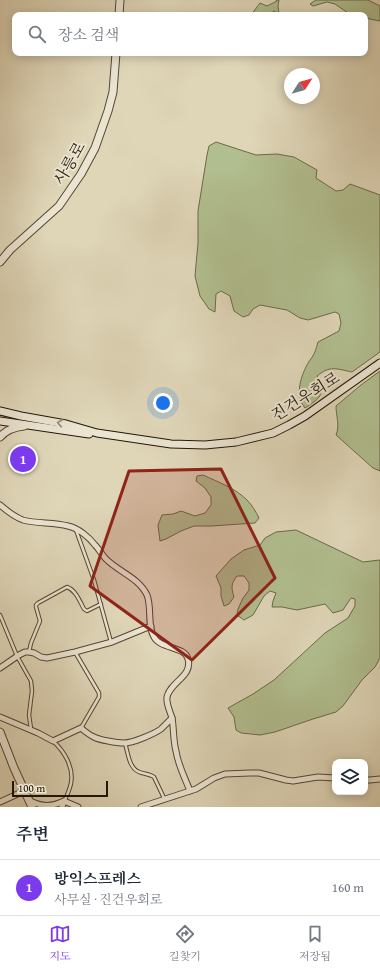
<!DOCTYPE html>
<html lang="ko">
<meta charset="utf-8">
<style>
body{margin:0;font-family:"Gentium Book Plus","Noto Serif KR",serif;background:#f2f2f3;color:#1f2937}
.controls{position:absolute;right:12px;bottom:12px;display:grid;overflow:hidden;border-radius:8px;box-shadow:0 2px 10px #0003}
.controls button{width:36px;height:36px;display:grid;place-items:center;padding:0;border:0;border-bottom:1px solid #e0e1e3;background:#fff;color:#1f2937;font:20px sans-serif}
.compass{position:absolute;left:284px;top:68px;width:36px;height:36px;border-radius:50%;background:#fff;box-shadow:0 2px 10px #0003;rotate:54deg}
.scale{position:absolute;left:12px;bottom:10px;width:96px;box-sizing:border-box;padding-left:4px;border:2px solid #251606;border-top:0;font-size:11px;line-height:14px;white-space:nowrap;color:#251606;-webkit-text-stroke:3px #eae4d1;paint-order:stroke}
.you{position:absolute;left:163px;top:403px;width:14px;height:14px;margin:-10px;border:3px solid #fff;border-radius:50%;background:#1a73e8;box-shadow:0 0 0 6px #1a73e833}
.badge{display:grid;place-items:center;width:26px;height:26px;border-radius:50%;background:#7c3aed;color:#fff;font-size:13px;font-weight:700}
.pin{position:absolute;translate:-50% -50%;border:2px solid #fff;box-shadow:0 1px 4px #0006}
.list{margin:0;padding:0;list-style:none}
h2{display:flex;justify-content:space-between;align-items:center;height:52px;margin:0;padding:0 16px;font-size:17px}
h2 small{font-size:13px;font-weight:400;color:#747a83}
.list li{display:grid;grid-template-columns:26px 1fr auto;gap:12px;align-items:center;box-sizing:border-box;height:56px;padding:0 16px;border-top:1px solid #e0e1e3}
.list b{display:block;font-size:15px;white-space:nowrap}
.list p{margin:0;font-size:13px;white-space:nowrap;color:#747a83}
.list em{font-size:13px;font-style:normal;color:#747a83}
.icon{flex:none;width:22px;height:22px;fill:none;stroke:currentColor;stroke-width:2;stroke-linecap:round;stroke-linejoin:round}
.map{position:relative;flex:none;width:380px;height:807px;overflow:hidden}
.search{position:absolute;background:#fff;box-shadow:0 2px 10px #0003;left:12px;right:12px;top:12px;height:44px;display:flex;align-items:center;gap:10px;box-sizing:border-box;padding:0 14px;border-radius:8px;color:#747a83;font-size:15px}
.sheet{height:108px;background:#fff}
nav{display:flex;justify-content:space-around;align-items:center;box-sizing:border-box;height:56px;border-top:1px solid #e0e1e3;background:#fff;font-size:11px;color:#747a83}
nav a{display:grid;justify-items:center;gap:2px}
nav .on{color:#7c3aed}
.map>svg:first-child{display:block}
.green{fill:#b1be8f;stroke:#6b6a4a}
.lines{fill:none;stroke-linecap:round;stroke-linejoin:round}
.service-casing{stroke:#544632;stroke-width:4.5}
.minor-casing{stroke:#544632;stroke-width:7}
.tertiary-casing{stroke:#544632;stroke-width:9}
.secondary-casing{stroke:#251606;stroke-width:9}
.service{stroke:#eae4d1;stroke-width:2.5}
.minor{stroke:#eae4d1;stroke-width:5}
.tertiary{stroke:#eae4d1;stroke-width:7}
.secondary{stroke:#eae4d1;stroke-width:7}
.oneway{stroke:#918776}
.marked{fill:#8f2418;fill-opacity:0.2;stroke:#8f2418;stroke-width:3;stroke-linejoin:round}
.labels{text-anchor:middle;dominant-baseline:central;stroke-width:4;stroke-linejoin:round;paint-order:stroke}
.street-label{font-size:16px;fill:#251606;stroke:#eae4d1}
</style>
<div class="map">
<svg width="380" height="807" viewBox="0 0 380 807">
<rect width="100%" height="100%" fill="#dfd6b8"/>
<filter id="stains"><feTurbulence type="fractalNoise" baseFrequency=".005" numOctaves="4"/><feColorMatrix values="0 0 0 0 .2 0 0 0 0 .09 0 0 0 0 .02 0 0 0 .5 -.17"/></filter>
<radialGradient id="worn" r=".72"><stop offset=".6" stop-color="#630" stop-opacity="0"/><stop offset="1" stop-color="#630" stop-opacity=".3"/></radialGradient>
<g class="green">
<path d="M 276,0 L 279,0 L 278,6 L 279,14 L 274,11 L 269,15 L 251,15 L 260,3 L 267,6 L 277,1 Z"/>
<path d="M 316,0 L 368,0 L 380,6 L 380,21 L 365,18 L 365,15 L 351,15 L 335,4 L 327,2 L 313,6 L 310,4 Z"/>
<path d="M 216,142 L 256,155 L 277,154 L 294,157 L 317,170 L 316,178 L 336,191 L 343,190 L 350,184 L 380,195 L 380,352 L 352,372 C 337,369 330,365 317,376 C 327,394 319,399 305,408 C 295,397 300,379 306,367 C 308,362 312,358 314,354 C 316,350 317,345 318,342 L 339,331 L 341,323 L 339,314 L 335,312 L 308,320 L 300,318 L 287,310 L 260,305 L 253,309 L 249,315 L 243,317 L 234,311 L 230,296 L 221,291 L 216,294 L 215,312 L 209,309 L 200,296 L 195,276 L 198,243 L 198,211 L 207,155 L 209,146 Z"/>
<path d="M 380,371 L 380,471 L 373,468 L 336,435 C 340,426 336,415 336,406 L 361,385 Z"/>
<path d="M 203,475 C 218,482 235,488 247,500 C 252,505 256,512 259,518 L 255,523 L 211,526 L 194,526 L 181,531 L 166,539 L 160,541 L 158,525 L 162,515 L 173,514 L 181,511 L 195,516 L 205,513 L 211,505 L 211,497 L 205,488 L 196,481 L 197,476 Z"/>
<path d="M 296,530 L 363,562 L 380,560 L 380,658 L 375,667 L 362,680 L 343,706 L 336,712 L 313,719 L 275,732 L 260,735 L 241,733 L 236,730 L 234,717 L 228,708 L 253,694 L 274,680 L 325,633 L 348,618 L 355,606 L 355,599 L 351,598 L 343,610 L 333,613 L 325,604 L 297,610 L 282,607 L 272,607 L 273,601 L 276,593 L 270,591 L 264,596 L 253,615 L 244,620 L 237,615 L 238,609 L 243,598 L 249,590 L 249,583 L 244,576 L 237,576 C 231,584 231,587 234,597 L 229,604 L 224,606 L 221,596 L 221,588 L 216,576 L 231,559 L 244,550 L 260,545 L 265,538 L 276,532 Z"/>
</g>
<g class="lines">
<defs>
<g id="service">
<path d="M 76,530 L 94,580 L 111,642"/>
<path d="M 0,615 L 17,656 L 31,681 L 32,691 L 29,715 L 31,729"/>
<path d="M 29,652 L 31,643 L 40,621 L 36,607 L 36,605 L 38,603 L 67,587 C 76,590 80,602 84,609 L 87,611 L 101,604"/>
<path d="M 75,652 L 99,693 L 99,697 L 81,728"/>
<path d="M 53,741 C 64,751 74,767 71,783 C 70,789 67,795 65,800"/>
<path d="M 125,743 C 128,753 129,768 139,772 C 144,774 150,774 154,777 L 164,798"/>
</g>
<g id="minor">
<path d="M 0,505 C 7,511 14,517 23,520 C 37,524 53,522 68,526 C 78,528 89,537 95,545 C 99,549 102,555 106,559 C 119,572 139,578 147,595 C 152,607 147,626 154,637 C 160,649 185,646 188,659 C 193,676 170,682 167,697 C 166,704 170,711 172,718 C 174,729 173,740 176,751 C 178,765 185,778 190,791"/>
<path d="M 0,668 L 19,655 L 25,652 L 29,652 L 34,653 L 41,657 L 47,658 L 75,652 L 112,642 L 151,626"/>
<path d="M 0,717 L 38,733 L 53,741 L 81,728 C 90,736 96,739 108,741 C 113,742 119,743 124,743 C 133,743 154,734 161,729 C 165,725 168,722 172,718"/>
<path d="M 365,780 L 370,780 L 380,779"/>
<path d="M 30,801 C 42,807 52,807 64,801"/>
<path d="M 0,802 L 24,791"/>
<path d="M 62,807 L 64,801 L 78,807"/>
<path d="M 141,807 L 196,789 L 214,778 L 225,774 L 250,773 L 259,773 L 286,780 L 293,781 L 318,777 L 335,778"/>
</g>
<g id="tertiary">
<path d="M 119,15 L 120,0"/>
<path d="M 0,262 L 10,250 L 59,206 L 81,174 L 95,148 L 108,111 L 113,92 L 116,53"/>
<path d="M 0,437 C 6,430 14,427 24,426"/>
<path d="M 0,732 L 14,768 L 32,807"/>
</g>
<g id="secondary">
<path d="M 0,411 L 21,416 L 66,424 L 97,433 L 171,444 L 205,445 L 236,442 L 273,433 L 289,425 L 305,416 L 380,363"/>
<path d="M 0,421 L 89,434"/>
</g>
</defs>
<use href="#service" class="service-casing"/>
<use href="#minor" class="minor-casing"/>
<use href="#tertiary" class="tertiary-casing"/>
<use href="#secondary" class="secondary-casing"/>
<use href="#service" class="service"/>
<use href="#minor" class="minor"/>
<use href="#tertiary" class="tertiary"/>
<use href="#secondary" class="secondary"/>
</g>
<defs><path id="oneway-chevron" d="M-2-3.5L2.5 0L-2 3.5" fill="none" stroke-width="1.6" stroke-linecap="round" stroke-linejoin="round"/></defs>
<use class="oneway" href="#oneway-chevron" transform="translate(60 423) rotate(-170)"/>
<path class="marked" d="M 221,469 L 275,578 L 192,660 L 90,586 L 129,471 Z"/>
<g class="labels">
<g class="street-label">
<text transform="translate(69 163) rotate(-60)">사릉로</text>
<text transform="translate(305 396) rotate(-32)">진건우회로</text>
</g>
</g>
<rect width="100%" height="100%" filter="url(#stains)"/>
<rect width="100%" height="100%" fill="url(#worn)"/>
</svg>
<div class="controls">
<button><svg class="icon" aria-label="layers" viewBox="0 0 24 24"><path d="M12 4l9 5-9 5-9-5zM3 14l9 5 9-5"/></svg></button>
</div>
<svg class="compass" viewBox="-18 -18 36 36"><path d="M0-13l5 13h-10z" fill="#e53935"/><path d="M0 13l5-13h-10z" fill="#747a83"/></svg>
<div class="scale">100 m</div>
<div class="you"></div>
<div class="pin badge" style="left:23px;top:459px">1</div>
<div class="search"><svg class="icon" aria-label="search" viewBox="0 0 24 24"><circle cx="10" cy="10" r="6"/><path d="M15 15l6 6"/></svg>장소 검색</div>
</div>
<section class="sheet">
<h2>주변<small></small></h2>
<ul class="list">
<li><span class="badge">1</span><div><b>방익스프레스</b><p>사무실 · 진건우회로</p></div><em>160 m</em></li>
</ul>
</section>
<nav>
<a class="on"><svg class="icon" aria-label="map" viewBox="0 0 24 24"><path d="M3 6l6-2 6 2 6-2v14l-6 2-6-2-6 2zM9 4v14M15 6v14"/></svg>지도</a>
<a><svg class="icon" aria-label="directions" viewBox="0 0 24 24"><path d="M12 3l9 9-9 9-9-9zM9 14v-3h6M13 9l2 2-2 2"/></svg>길찾기</a>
<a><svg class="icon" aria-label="saved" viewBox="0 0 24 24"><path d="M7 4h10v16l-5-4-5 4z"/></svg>저장됨</a>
</nav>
